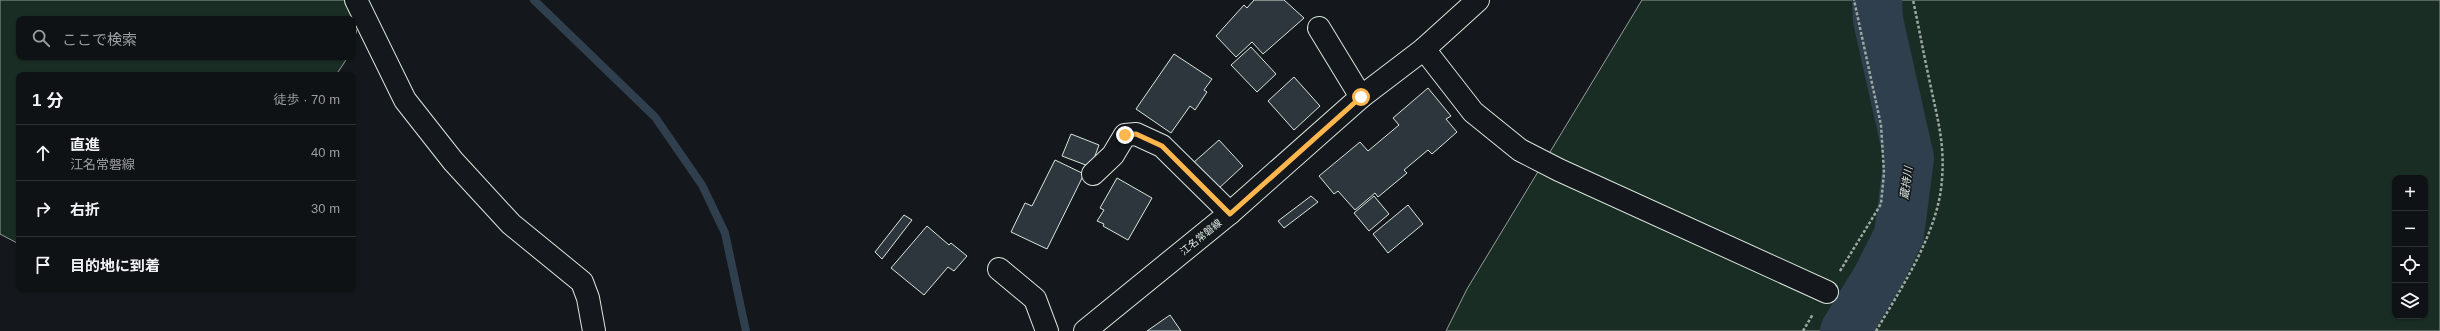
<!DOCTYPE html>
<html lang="ja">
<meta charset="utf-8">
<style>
body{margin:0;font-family:Arial,"Noto Sans JP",sans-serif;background:#1d2022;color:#f1f3f6}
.controls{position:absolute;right:12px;bottom:12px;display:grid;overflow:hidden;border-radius:8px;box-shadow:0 1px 3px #0004}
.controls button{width:36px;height:36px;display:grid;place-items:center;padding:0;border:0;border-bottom:1px solid #2f3234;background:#0f1215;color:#f1f3f6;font:20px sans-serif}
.stop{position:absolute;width:12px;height:12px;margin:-9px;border:3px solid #ffb74d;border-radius:50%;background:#fff}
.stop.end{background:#ffb74d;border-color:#fff;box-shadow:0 1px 4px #0008}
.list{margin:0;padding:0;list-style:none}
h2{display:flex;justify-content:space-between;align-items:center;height:52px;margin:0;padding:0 16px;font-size:17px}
h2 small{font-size:13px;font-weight:400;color:#9b9ea0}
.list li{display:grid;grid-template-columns:26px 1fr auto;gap:12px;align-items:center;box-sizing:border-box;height:56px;padding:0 16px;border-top:1px solid #2f3234}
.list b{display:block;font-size:15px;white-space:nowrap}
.list p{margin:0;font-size:13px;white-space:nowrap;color:#9b9ea0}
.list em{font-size:13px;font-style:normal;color:#9b9ea0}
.icon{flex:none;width:22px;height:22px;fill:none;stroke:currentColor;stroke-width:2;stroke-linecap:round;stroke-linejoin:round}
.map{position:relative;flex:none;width:2440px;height:331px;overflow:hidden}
.search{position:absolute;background:#0f1215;box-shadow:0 1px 3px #0004;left:16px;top:16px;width:340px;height:44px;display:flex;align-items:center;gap:10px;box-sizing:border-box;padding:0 14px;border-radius:8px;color:#9b9ea0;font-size:15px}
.panel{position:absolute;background:#0f1215;box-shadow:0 1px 3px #0004;left:16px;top:72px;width:340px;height:220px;border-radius:8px}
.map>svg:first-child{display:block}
.green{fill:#1a2d24;stroke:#939e99;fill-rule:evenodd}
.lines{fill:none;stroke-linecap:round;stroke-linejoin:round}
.stream{stroke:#2f3f4d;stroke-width:8}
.river{stroke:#2f3f4d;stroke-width:50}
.building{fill:#2c363c;stroke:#d8e6dc}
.minor-casing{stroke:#d8e6dc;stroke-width:24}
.primary-casing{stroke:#d8e6dc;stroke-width:24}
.path{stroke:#9da8a2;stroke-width:2.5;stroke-dasharray:3 2;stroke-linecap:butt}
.minor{stroke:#14181c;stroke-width:22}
.primary{stroke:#14181c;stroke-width:22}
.route{stroke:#ffb74d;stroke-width:5}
.labels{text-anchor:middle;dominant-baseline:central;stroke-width:3;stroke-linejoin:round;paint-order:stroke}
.street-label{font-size:10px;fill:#d8e6dc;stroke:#14181c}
.water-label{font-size:11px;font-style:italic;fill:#d8e6dc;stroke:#14181c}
</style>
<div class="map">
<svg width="2440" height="331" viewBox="0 0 2440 331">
<rect width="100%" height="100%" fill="#14181c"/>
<g class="green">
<path d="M 0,0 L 367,0 L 353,42 L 353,19 L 19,19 L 19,57 L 348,57 L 336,75 L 19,75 L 19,244 L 0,234 Z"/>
<path d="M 1642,0 L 2440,0 L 2440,331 L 1446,331 L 1467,289 ZM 2395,178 L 2425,178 L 2425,316 L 2395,316 Z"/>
</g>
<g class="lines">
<path class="stream" d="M 534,0 L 655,117 L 702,185 L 725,233 L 746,331"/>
<path class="river" d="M 1845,331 L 1878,277 L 1899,235 L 1909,158 L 1878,20 L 1877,0"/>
</g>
<g class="building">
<path d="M 1254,0 L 1284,0 L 1304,18 L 1263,54 L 1252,42 L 1236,57 L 1216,36 L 1244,5 L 1247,8 Z"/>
<path d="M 1251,47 L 1276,74 L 1257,92 L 1231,65 Z"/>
<path d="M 1174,54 L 1212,79 L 1204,90 L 1207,92 L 1195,110 L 1190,106 L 1171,133 L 1136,109 Z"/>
<path d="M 1294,77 L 1320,106 L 1294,130 L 1268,101 Z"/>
<path d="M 1428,88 L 1451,116 L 1446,119 L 1457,132 L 1432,154 L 1428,150 L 1404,170 L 1407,173 L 1378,197 L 1375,193 L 1355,210 L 1338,191 L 1334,194 L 1319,176 L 1360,142 L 1368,151 L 1399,125 L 1393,118 Z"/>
<path d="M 1071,134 L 1099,145 L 1091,167 L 1062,156 Z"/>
<path d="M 1219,140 L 1243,166 L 1218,189 L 1193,163 Z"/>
<path d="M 1055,160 L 1084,174 L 1047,249 L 1011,232 L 1025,203 L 1032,206 Z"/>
<path d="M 1117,178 L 1152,198 L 1128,240 L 1103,226 L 1104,224 L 1097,221 L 1104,210 L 1100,208 Z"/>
<path d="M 1311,196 L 1318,202 L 1284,228 L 1278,221 Z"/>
<path d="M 1374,196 L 1389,214 L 1369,231 L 1354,213 Z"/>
<path d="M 1408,205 L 1423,224 L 1388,253 L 1373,234 Z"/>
<path d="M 904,215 L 912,220 L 882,259 L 875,252 Z"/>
<path d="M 927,226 L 949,245 L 951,243 L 967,256 L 954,271 L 948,267 L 924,295 L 891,268 Z"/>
<path d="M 1170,315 L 1181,331 L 1147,331 Z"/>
</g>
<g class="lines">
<defs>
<g id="minor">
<path d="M 356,0 L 405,100 L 453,161 L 511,224 L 582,282 L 588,298 L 594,331"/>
<path d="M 1319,28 L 1361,97"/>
<path d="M 1424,49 L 1473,112 L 1520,150 L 1559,170 L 1827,292"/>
<path d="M 1093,174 L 1113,155 L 1125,135 L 1136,134 L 1162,146 L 1230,213"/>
<path d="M 999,269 L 1035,299 L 1047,331"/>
</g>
<path id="primary" d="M 1085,331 L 1230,213 L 1361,97 L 1424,49 L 1478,0"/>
</defs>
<use href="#minor" class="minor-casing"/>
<use href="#primary" class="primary-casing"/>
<g class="path">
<path d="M 1840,271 L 1881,204 L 1884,173 L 1881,125 L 1854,0"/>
<path d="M 1803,331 L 1813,314"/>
<path d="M 1876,331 C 1902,287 1939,231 1942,179 C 1945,143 1937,117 1930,83 C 1924,56 1919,28 1913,0"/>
</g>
<use href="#minor" class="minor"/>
<use href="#primary" class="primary"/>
</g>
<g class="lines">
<path class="route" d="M 1125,135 L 1136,134 L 1162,146 L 1230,214 L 1361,97"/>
</g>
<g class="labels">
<g class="street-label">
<text transform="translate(1201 237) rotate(-39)">江名常磐線</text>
</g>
<g class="water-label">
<text transform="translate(1906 183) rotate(-82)">蔵持川</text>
</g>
</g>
</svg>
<div class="controls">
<button>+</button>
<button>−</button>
<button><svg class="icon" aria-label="locate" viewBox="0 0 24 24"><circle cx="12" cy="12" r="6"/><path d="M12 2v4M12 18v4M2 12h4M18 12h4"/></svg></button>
<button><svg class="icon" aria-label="layers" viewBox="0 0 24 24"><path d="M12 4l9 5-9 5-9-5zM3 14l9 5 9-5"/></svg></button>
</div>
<div class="stop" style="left:1361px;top:97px"></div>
<div class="stop end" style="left:1125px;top:135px"></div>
<div class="search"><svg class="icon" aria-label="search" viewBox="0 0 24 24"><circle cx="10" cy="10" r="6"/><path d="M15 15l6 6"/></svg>ここで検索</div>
<section class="panel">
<h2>1 分<small>徒歩 · 70 m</small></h2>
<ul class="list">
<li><svg class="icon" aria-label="ahead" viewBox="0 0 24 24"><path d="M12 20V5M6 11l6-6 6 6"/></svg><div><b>直進</b><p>江名常磐線</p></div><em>40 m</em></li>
<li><svg class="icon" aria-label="right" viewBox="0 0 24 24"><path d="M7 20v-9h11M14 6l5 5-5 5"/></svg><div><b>右折</b></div><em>30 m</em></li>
<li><svg class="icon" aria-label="arrive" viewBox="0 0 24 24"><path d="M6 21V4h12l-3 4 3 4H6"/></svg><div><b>目的地に到着</b></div></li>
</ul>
</section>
</div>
